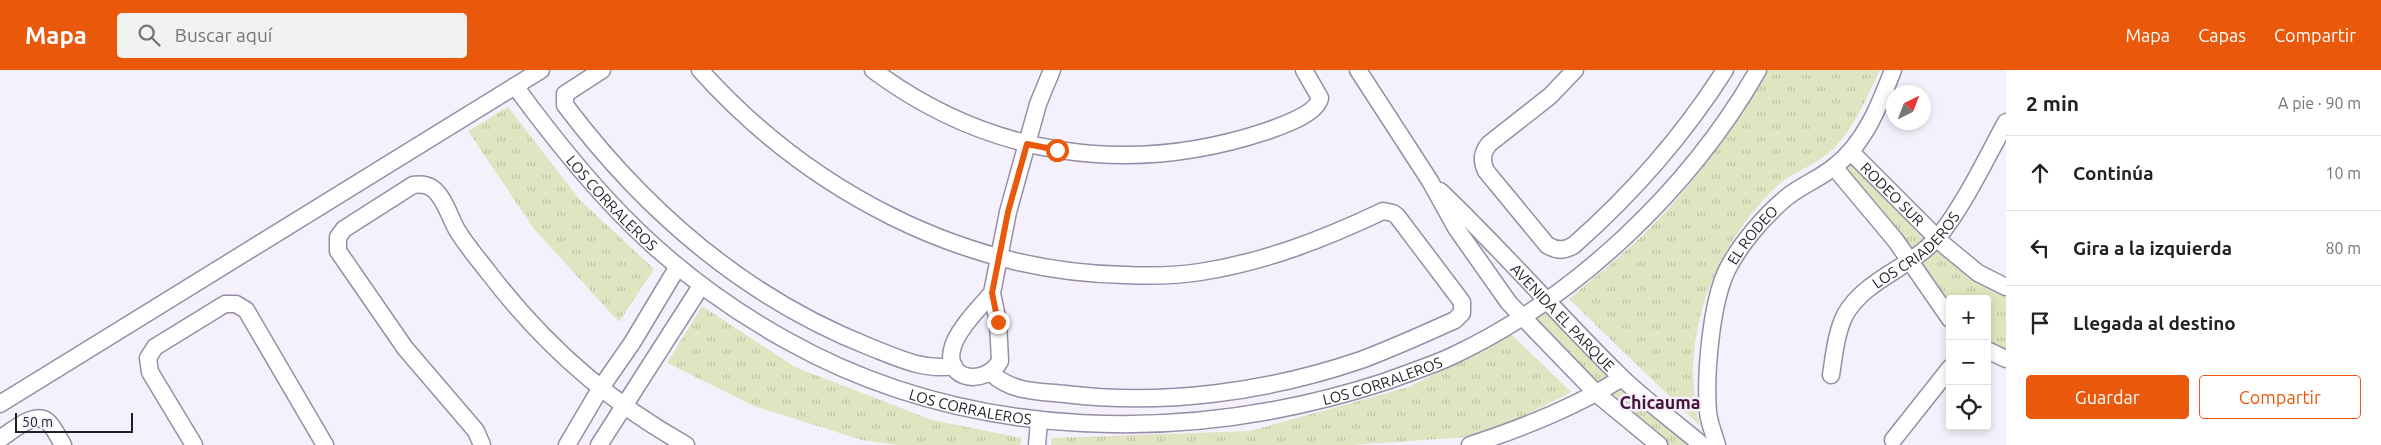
<!DOCTYPE html>
<html lang="es">
<meta charset="utf-8">
<style>
body{margin:0;font-family:Ubuntu,sans-serif;background:#f2f2f2;color:#222}
.controls{position:absolute;right:15px;bottom:15px;display:grid;overflow:hidden;border-radius:5px;box-shadow:0 2px 8px #0003}
.controls button{width:45px;height:45px;display:grid;place-items:center;padding:0;border:0;border-bottom:1px solid #e0e0e0;background:#fff;color:#222;font:25px sans-serif}
.compass{position:absolute;left:1886px;top:15px;width:45px;height:45px;border-radius:50%;background:#fff;box-shadow:0 2px 8px #0003;rotate:42deg}
.scale{position:absolute;left:15px;bottom:12px;width:118px;box-sizing:border-box;padding-left:5px;border:2px solid #221e28;border-top:0;font-size:14px;line-height:18px;white-space:nowrap;color:#221e28;-webkit-text-stroke:4px #f5f1fc;paint-order:stroke}
.stop{position:absolute;width:15px;height:15px;margin:-11px;border:4px solid #ea580c;border-radius:50%;background:#fff}
.stop.end{background:#ea580c;border-color:#fff;box-shadow:0 1px 5px #0008}
.list{margin:0;padding:0;list-style:none}
h2{display:flex;justify-content:space-between;align-items:center;height:65px;margin:0;padding:0 20px;font-size:21px}
h2 small{font-size:16px;font-weight:400;color:#767676}
.list li{display:grid;grid-template-columns:32px 1fr auto;gap:15px;align-items:center;box-sizing:border-box;height:75px;padding:0 20px;border-top:1px solid #e0e0e0}
.list b{display:block;font-size:19px;white-space:nowrap}
.list em{font-size:16px;font-style:normal;color:#767676}
.actions{display:flex;gap:10px;padding:15px 20px}
.actions a{flex:1;padding:11px 0;border:1px solid #ea580c;border-radius:5px;text-align:center;font-size:18px;color:#ea580c}
.actions .main{background:#ea580c;color:#fff}
.icon{flex:none;width:28px;height:28px;fill:none;stroke:currentColor;stroke-width:2;stroke-linecap:round;stroke-linejoin:round}
.map{position:relative;flex:none;width:2006px;height:375px;overflow:hidden}
header{display:flex;align-items:center;gap:30px;box-sizing:border-box;height:70px;padding:0 25px;background:#ea580c;color:#fff}
header strong{font-size:24px}
nav{display:flex;gap:28px;margin-inline-start:auto;font-size:18px}
.search{width:350px;height:45px;background:#f2f2f2;display:flex;align-items:center;gap:12px;box-sizing:border-box;padding:0 18px;border-radius:5px;color:#767676;font-size:19px}
main{display:flex}
aside{flex:1;background:#fff}
.map>svg:first-child{display:block}
.grass{fill:url(#grass-tufts)}
.lines{fill:none;stroke-linecap:round;stroke-linejoin:round}
.minor-casing{stroke:#978da7;stroke-width:19}
.minor{stroke:#fff;stroke-width:16}
.route{stroke:#ea580c;stroke-width:6}
.labels{text-anchor:middle;dominant-baseline:central;stroke-width:5;stroke-linejoin:round;paint-order:stroke}
.street-label{font-size:15px;fill:#221e28;stroke:#f5f1fc}
.quarter-label{font-size:18px;font-weight:bold;fill:#47113d;stroke:#f5f1fc}
</style>
<header>
<strong>Mapa</strong>
<div class="search"><svg class="icon" aria-label="search" viewBox="0 0 24 24"><circle cx="10" cy="10" r="6"/><path d="M15 15l6 6"/></svg>Buscar aquí</div>
<nav><a>Mapa</a><a>Capas</a><a>Compartir</a></nav>
</header>
<main>
<div class="map">
<svg width="2006" height="375" viewBox="0 0 2006 375">
<defs>
<pattern id="grass-tufts" width="24" height="20" patternUnits="userSpaceOnUse" patternTransform="scale(1.25)"><rect width="24" height="20" fill="#e0e4c0"/><path d="M3 7l-1-3M5 7V3M7 7l1-3M15 17l-1-3M17 17v-4M19 17l1-3" fill="none" stroke="#c0c3a5"/></pattern>
</defs>
<rect width="100%" height="100%" fill="#f5f1fc"/>
<g class="grass">
<path d="M 1768,0 L 1880,0 C 1867,27 1850,68 1825,86 C 1810,97 1790,104 1777,116 C 1714,176 1677,270 1700,356 L 1569,229 C 1593,208 1619,188 1642,166 C 1692,118 1733,59 1768,0 Z"/>
<path d="M 508,37 L 580,130 L 654,199 L 619,252 L 534,159 L 468,61 Z"/>
<path d="M 1852,87 L 2006,222 L 2006,284 L 1987,274 L 1987,229 L 1950,229 L 1950,242 L 1841,98 Z"/>
<path d="M 702,236 L 795,297 L 932,350 L 1022,368 L 1020,375 L 898,375 L 862,370 L 754,336 L 667,293 Z"/>
<path d="M 1547,239 L 1694,375 L 1669,375 L 1601,320 L 1531,247 Z"/>
<path d="M 1512,265 L 1571,322 L 1522,347 L 1467,367 L 1352,375 L 1051,375 L 1052,368 L 1250,361 L 1409,317 Z"/>
</g>
<g class="lines">
<defs>
<g id="minor">
<path d="M 602,0 L 565,24 L 565,35 C 645,141 746,228 870,277 C 898,288 924,301 954,296"/>
<path d="M 700,0 C 808,120 961,202 1125,205 C 1149,206 1176,206 1200,202 C 1265,192 1324,169 1383,141 L 1393,143 L 1397,146 L 1462,232 L 1462,243 L 1455,250 C 1424,264 1393,278 1361,290 C 1267,322 1164,336 1065,324 C 1038,321 1013,323 991,303"/>
<path d="M 873,0 C 990,87 1129,107 1267,61 C 1281,56 1317,44 1320,28 L 1304,0"/>
<path d="M 1358,0 L 1430,111 L 1456,158 L 1509,233 L 1597,324 L 1659,375"/>
<path d="M 1575,0 L 1550,26 L 1489,74 C 1482,83 1481,90 1486,101 L 1547,175 C 1556,181 1565,181 1574,175 C 1633,123 1683,66 1725,0"/>
<path id="s1" d="M 515,16 C 594,124 667,204 786,270 C 969,373 1192,375 1387,311 C 1408,303 1430,296 1450,287 C 1575,229 1690,119 1758,0"/>
<path id="s2" d="M 1851,82 L 1944,175 L 1978,203 L 2006,217"/>
<path d="M 1834,97 L 1896,171 L 1950,249"/>
<path id="s3" d="M 1440,121 C 1503,181 1559,246 1621,307 C 1646,331 1675,352 1702,375"/>
<path d="M 992,223 C 980,237 955,262 952,280 C 945,311 986,316 1000,291 L 998,252 L 992,223 L 1008,142 L 1038,34 L 1052,0"/>
<path d="M 1987,280 L 2006,289"/>
<path id="s4" d="M 1831,305 C 1834,286 1836,263 1845,245 C 1865,209 1911,198 1938,167 C 1963,137 1987,87 2006,52"/>
<path d="M 0,334 L 541,0"/>
<path d="M 0,369 C 12,361 37,338 50,354 C 55,360 59,368 63,375"/>
<path d="M 1893,370 L 1950,298"/>
<path d="M 194,375 L 150,302 L 148,288 L 155,277 L 225,234 L 236,234 L 246,240 L 325,375"/>
<path d="M 482,375 L 476,361 L 405,278 L 338,181 L 338,167 L 344,159 L 413,115 C 420,114 426,114 432,118 C 444,126 450,148 457,160 C 466,175 478,189 489,203 C 543,274 609,332 686,375"/>
<path d="M 567,375 L 600,319 L 632,273 L 677,198"/>
<path d="M 599,375 L 701,216"/>
<path d="M 1037,375 L 1039,352"/>
<path d="M 1470,375 C 1523,358 1575,337 1622,308"/>
<path id="s5" d="M 1717,375 C 1714,364 1709,353 1708,342 C 1705,305 1711,233 1727,200 C 1740,174 1765,145 1787,127 C 1802,115 1821,108 1835,96 C 1865,73 1880,34 1893,0"/>
</g>
</defs>
<use href="#minor" class="minor-casing"/>
<use href="#minor" class="minor"/>
</g>
<g class="lines">
<path class="route" d="M 998,252 L 992,223 L 1008,142 L 1027,74 L 1057,80"/>
</g>
<g class="labels">
<g class="street-label">
<text stroke="none"><textPath href="#s2" startOffset="59">RODEO SUR</textPath></text>
<text stroke="none"><textPath href="#s1" startOffset="152">LOS CORRALEROS</textPath></text>
<text stroke="none"><textPath href="#s5" startOffset="222">EL RODEO</textPath></text>
<text stroke="none"><textPath href="#s4" startOffset="159">LOS CRIADEROS</textPath></text>
<text stroke="none"><textPath href="#s3" startOffset="176">AVENIDA EL PARQUE</textPath></text>
<text stroke="none"><textPath href="#s1" startOffset="990">LOS CORRALEROS</textPath></text>
<text stroke="none"><textPath href="#s1" startOffset="572">LOS CORRALEROS</textPath></text>
</g>
<g class="quarter-label">
<text x="1660" y="332">Chicauma</text>
</g>
</g>
</svg>
<div class="controls">
<button>+</button>
<button>−</button>
<button><svg class="icon" aria-label="locate" viewBox="0 0 24 24"><circle cx="12" cy="12" r="6"/><path d="M12 2v4M12 18v4M2 12h4M18 12h4"/></svg></button>
</div>
<svg class="compass" viewBox="-18 -18 36 36"><path d="M0-13l5 13h-10z" fill="#e53935"/><path d="M0 13l5-13h-10z" fill="#767676"/></svg>
<div class="scale">50 m</div>
<div class="stop" style="left:1057px;top:80px"></div>
<div class="stop end" style="left:998px;top:252px"></div>
</div>
<aside>
<h2>2 min<small>A pie · 90 m</small></h2>
<ul class="list">
<li><svg class="icon" aria-label="ahead" viewBox="0 0 24 24"><path d="M12 20V5M6 11l6-6 6 6"/></svg><div><b>Continúa</b></div><em>10 m</em></li>
<li><svg class="icon" aria-label="left" viewBox="0 0 24 24"><path d="M17 20v-9H6M10 6l-5 5 5 5"/></svg><div><b>Gira a la izquierda</b></div><em>80 m</em></li>
<li><svg class="icon" aria-label="arrive" viewBox="0 0 24 24"><path d="M6 21V4h12l-3 4 3 4H6"/></svg><div><b>Llegada al destino</b></div></li>
</ul>
<div class="actions"><a class="main">Guardar</a><a>Compartir</a></div>
</aside>
</main>
